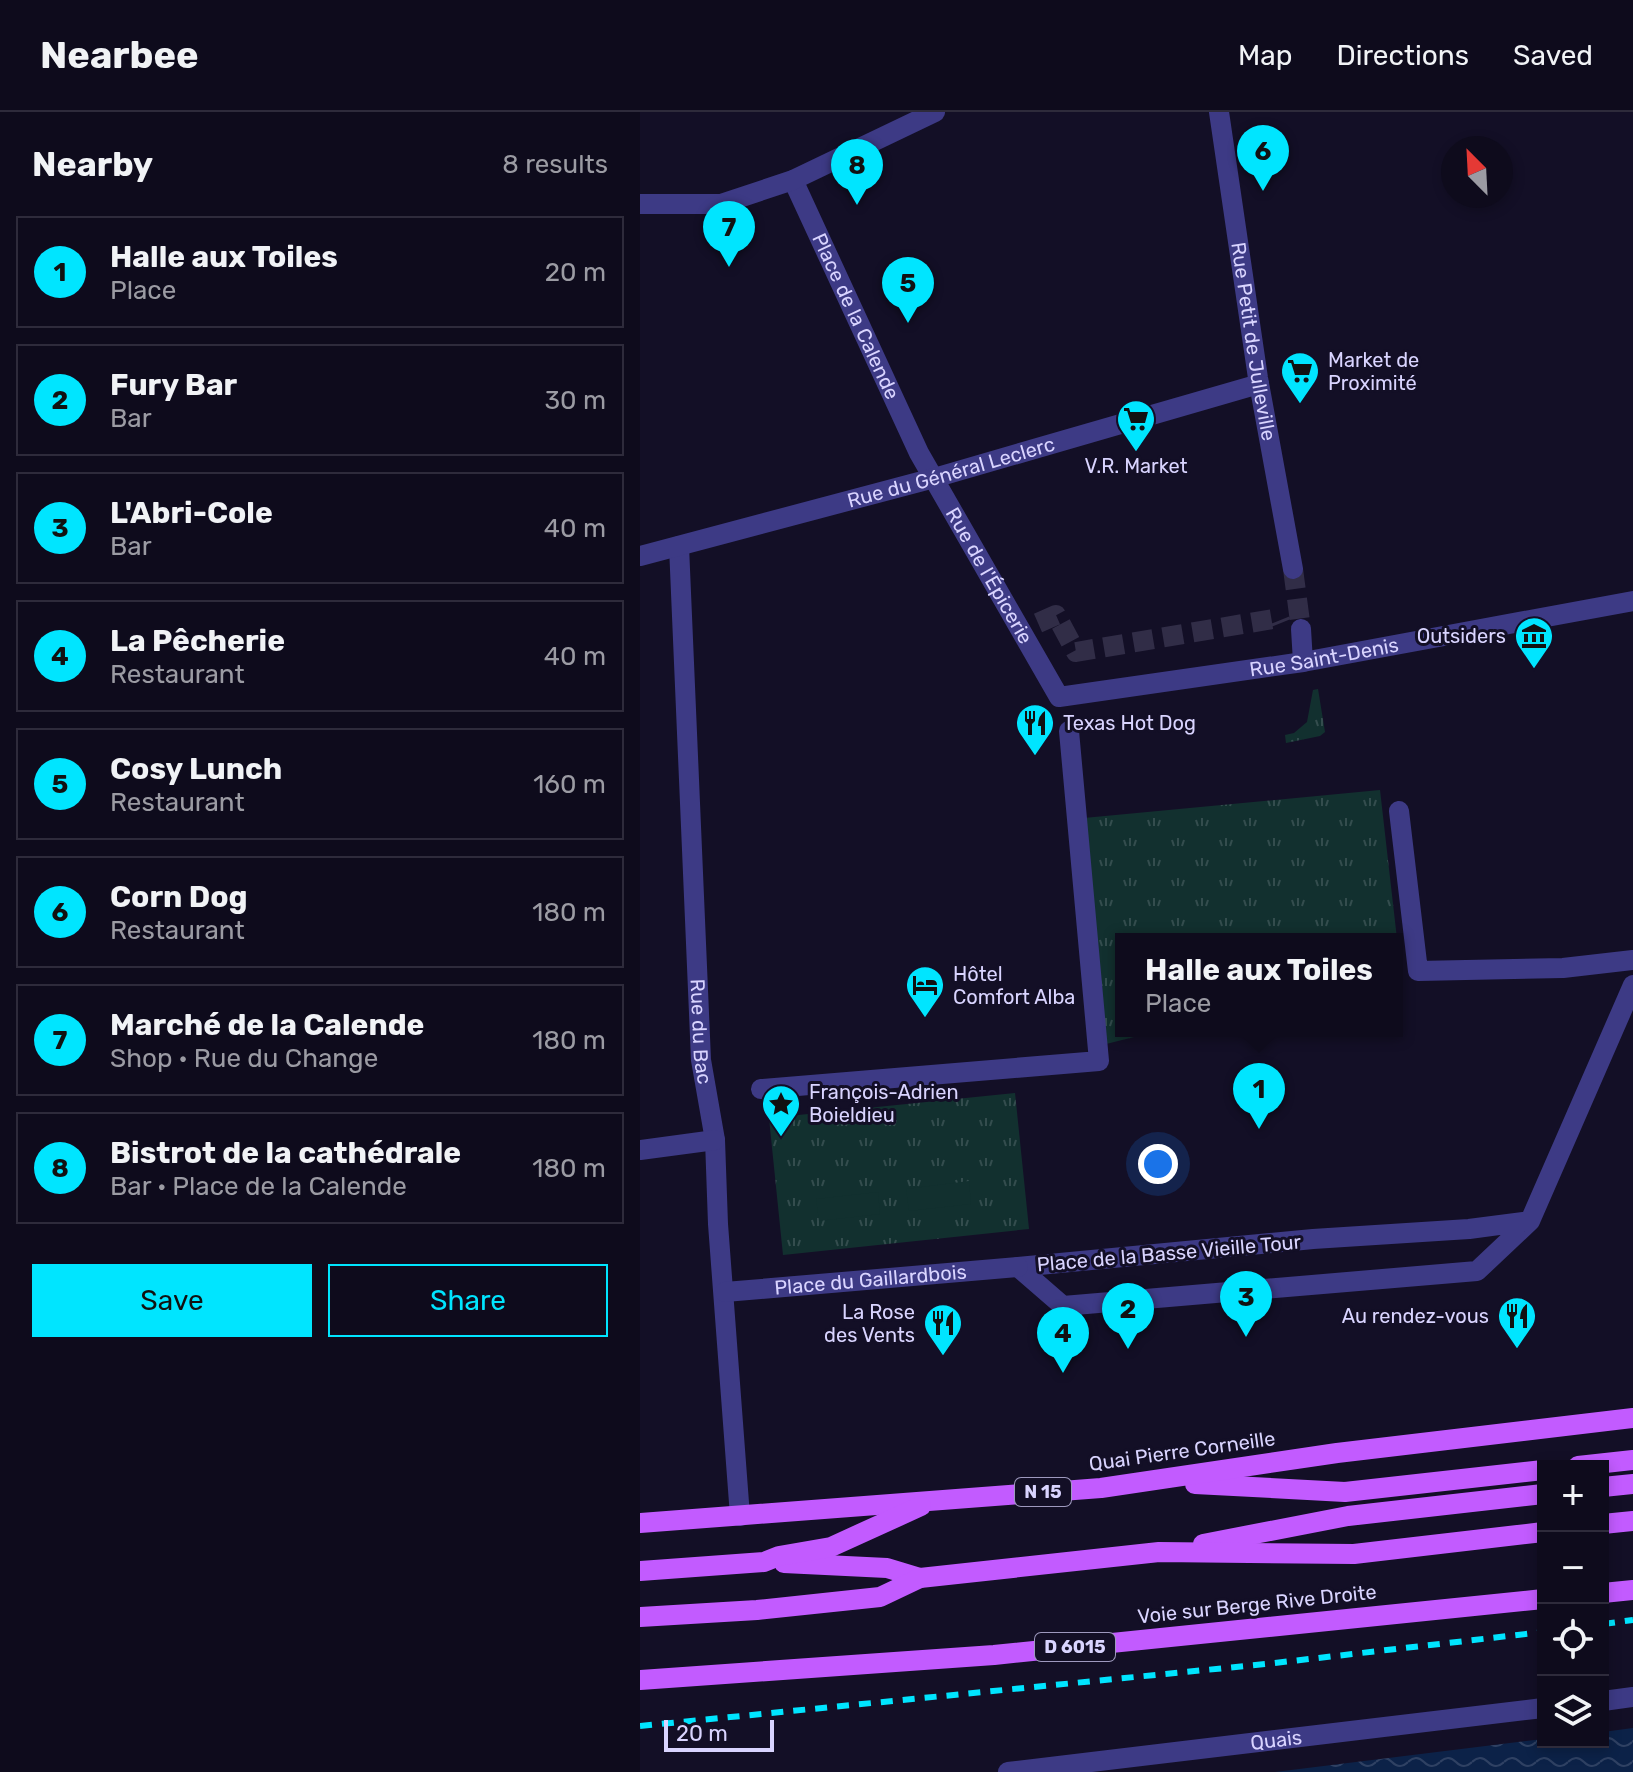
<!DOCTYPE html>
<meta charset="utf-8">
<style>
body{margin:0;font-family:Rubik,sans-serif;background:#171425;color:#f1f3f6}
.controls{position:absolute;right:24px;bottom:24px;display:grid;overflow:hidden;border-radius:0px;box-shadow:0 4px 12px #0003}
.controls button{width:72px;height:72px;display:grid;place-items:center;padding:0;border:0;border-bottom:2px solid #2e2b3b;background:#0e0b1c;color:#f1f3f6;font:40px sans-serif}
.compass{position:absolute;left:801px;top:24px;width:72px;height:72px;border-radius:50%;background:#0e0b1c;box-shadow:0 4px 12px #0003;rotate:336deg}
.scale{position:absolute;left:24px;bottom:20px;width:110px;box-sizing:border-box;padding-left:8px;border:4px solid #d9d4ff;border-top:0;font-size:22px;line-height:28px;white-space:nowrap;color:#d9d4ff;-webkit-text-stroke:6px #130f26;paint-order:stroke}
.you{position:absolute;left:518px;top:1052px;width:28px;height:28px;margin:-20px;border:6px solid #fff;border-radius:50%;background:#1a73e8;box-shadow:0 0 0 12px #1a73e833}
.badge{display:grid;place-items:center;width:52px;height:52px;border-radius:50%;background:#00e5ff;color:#111;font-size:26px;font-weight:700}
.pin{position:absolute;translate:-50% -66px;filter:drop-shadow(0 2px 4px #0008)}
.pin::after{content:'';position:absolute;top:42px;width:28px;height:24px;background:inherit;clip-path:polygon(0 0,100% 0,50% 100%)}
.popup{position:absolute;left:475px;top:821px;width:288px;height:104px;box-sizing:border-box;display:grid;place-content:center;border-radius:0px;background:#0e0b1c;filter:drop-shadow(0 2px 6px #0005);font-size:26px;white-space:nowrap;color:#9b9ba3}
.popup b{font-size:30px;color:#f1f3f6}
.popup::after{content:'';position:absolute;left:50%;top:100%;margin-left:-16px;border:16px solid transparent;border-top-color:#0e0b1c}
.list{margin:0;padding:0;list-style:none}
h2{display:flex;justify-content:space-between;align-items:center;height:104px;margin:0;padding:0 32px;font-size:34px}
h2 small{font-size:26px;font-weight:400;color:#9b9ba3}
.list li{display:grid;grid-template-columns:52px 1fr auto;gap:24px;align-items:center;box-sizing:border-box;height:112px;margin:0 16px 16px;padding:0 16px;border:2px solid #2e2b3b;border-radius:0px}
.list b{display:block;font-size:30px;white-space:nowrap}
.list p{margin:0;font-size:26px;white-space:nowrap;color:#9b9ba3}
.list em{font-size:26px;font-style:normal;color:#9b9ba3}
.actions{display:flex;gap:16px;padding:24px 32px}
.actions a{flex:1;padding:18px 0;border:2px solid #00e5ff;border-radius:0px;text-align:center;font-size:28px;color:#00e5ff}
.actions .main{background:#00e5ff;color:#111}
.icon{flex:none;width:44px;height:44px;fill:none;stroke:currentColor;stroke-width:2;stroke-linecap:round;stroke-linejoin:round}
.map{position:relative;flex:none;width:993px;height:1660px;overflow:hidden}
header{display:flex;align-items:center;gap:48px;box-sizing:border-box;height:112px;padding:0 40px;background:#0e0b1c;border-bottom:2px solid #2e2b3b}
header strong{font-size:38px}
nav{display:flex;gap:44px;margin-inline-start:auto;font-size:28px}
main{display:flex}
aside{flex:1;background:#0e0b1c}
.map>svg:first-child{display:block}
.grass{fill:url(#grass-tufts)}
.pitch{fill:#12302f}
.water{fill:url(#water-waves)}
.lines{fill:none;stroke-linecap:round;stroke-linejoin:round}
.street-tunnel{stroke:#312d47;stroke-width:20;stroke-dasharray:20 10;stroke-linecap:butt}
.street{stroke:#3d3a85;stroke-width:20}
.primary{stroke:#c25bff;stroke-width:20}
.rail{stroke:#00e5ff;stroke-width:6;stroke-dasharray:12 10;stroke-linecap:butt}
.labels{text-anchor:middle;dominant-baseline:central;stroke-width:6;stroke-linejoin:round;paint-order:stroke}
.shield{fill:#130f26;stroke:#9e99be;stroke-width:2}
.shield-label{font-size:18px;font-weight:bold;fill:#d9d4ff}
.street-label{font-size:20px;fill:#d9d4ff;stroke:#130f26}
.poi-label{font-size:20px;fill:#d9d4ff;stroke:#130f26;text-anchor:start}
</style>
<header>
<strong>Nearbee</strong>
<nav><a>Map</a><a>Directions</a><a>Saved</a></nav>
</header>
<main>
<aside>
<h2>Nearby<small>8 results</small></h2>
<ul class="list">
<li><span class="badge">1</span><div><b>Halle aux Toiles</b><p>Place</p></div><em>20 m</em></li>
<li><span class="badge">2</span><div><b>Fury Bar</b><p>Bar</p></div><em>30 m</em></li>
<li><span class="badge">3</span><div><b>L'Abri-Cole</b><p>Bar</p></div><em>40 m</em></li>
<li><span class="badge">4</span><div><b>La Pêcherie</b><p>Restaurant</p></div><em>40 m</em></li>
<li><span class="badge">5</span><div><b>Cosy Lunch</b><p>Restaurant</p></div><em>160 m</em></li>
<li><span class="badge">6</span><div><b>Corn Dog</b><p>Restaurant</p></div><em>180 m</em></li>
<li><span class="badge">7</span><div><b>Marché de la Calende</b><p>Shop · Rue du Change</p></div><em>180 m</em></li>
<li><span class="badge">8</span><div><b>Bistrot de la cathédrale</b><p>Bar · Place de la Calende</p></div><em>180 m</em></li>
</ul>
<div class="actions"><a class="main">Save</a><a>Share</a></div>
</aside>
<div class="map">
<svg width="993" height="1660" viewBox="0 0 993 1660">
<defs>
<pattern id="grass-tufts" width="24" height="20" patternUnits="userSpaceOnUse" patternTransform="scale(2)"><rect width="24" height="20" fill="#12302f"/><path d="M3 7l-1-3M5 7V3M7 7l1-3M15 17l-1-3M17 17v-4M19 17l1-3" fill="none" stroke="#344d4e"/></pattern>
<pattern id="water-waves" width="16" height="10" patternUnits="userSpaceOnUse" patternTransform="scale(2)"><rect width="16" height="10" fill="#0c2248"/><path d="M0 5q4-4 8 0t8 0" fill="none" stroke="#2f4163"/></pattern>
</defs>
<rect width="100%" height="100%" fill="#130f26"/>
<g class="grass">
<path d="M 678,577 L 685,620 L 680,624 L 646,631 L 645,623 L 654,621 L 667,610 L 673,578 Z"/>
<path d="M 740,678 L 757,827 L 481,827 L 481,919 L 514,920 L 462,933 L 444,706 Z"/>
<path d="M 375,981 L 389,1117 L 143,1143 L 129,1006 Z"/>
</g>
<g class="pitch">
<path d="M 329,1069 L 331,1092 L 269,1099 L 266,1077 Z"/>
<path d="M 238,1080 L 240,1102 L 179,1109 L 176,1087 Z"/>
</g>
<path class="water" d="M 993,1616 L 993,1660 L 635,1660 L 903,1627 L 903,1630 L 963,1630 L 963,1620 Z"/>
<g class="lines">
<g class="street-tunnel">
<path d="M 653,457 L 661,517"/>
<path d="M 398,511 L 416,503 L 436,540 L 639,506 L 641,511"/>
</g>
<g class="street">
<path id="s1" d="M 579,0 L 618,266 L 653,457"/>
<path id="s2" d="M 153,68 L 279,341 L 419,585 L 663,550 L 993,489"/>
<path d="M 0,92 L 81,92 L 153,68 L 295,0"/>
<path id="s3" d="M 39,434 L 61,948 L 75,1028 L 78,1112 L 100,1404"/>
<path id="s4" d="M 0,444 L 294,366 L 619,272"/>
<path d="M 661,517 L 663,550"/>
<path d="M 759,699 L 778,859 L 923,856 L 993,848"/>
<path d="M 121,977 L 459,949 L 429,619"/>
<path d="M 0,1038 L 75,1028"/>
<path d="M 890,1109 L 829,1117 L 673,1127 L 378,1155 L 423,1194 L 837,1159 L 890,1109 L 993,873"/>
<path id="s5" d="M 85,1180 L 378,1155"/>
<path d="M 963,1589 L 993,1585"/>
<path id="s6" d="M 368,1660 L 903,1596"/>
</g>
<g class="primary">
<path d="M 938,1354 L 993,1348"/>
<path d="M 555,1372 L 705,1380 L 903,1358"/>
<path d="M 963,1375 L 993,1372"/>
<path d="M 0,1411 L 461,1376 L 697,1341 L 993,1306"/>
<path d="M 963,1412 L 993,1409"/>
<path d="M 563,1432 L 708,1404 L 903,1382"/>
<path d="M 144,1451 L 247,1456 L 280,1466"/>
<path d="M 0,1459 L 124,1450 L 139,1444 L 191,1435 L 281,1394"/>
<path d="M 963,1481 L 993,1478"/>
<path d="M 0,1505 L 117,1498 L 240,1485 L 280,1466 L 519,1440 L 714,1442 L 903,1420"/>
<path d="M 0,1568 L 354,1543 L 903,1487"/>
</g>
<g class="rail">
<path d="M 963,1512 L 993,1508"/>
<path d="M 0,1614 L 626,1552 L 903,1520"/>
</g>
</g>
<defs>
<symbol id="supermarket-pin" viewBox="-11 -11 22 30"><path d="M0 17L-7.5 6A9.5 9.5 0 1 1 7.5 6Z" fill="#00e5ff" stroke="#130f26"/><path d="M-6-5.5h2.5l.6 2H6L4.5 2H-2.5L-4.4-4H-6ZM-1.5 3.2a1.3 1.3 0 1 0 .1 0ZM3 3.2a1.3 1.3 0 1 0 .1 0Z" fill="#111"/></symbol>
<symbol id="museum-pin" viewBox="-11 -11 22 30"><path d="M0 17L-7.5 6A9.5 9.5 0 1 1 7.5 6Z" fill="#00e5ff" stroke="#130f26"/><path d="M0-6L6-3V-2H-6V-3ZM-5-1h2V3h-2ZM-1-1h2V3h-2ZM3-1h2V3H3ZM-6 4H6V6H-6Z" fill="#111"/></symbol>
<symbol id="restaurant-pin" viewBox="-11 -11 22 30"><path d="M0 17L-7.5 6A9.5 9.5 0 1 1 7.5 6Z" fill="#00e5ff" stroke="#130f26"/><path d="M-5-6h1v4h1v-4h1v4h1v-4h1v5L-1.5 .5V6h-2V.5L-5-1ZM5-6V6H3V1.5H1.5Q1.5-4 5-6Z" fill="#111"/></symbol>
<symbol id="hotel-pin" viewBox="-11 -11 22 30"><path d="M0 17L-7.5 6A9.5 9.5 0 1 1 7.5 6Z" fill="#00e5ff" stroke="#130f26"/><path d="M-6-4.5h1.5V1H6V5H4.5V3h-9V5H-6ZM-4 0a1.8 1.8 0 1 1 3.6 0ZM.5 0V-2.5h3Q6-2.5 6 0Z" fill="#111"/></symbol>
<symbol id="sight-pin" viewBox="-11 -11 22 30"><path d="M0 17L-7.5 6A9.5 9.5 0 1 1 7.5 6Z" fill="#00e5ff" stroke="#130f26"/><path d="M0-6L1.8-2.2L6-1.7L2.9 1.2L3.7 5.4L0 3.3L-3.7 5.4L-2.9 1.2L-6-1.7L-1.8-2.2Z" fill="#111"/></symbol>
</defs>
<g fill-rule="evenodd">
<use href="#supermarket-pin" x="638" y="237" width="44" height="60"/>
<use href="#supermarket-pin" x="474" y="285" width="44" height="60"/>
<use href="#museum-pin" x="872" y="502" width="44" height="60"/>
<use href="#restaurant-pin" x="373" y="589" width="44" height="60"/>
<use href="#hotel-pin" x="263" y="851" width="44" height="60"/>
<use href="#sight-pin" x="119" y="970" width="44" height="60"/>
<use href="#restaurant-pin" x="855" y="1182" width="44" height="60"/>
<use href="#restaurant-pin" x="281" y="1189" width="44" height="60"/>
</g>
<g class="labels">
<g class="shield">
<rect x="375" y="1366" width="56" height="28" rx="6"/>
<rect x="395" y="1521" width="80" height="28" rx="6"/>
</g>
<g class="shield-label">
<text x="403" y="1380">N 15</text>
<text x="435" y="1535">D 6015</text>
</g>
<g class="street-label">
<text stroke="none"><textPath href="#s2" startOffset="150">Place de la Calende</textPath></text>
<text stroke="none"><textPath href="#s1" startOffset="232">Rue Petit de Julleville</textPath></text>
<text stroke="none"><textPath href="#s4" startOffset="322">Rue du Général Leclerc</textPath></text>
<text stroke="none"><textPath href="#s2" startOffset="442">Rue de l'Épicerie</textPath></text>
<text stroke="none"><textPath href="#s2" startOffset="850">Rue Saint-Denis</textPath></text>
<text stroke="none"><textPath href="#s3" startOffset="486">Rue du Bac</textPath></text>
<text transform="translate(529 1141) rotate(-5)">Place de la Basse Vieille Tour</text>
<text stroke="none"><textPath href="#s5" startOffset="146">Place du Gaillardbois</textPath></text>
<text transform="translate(542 1339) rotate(-8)">Quai Pierre Corneille</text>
<text transform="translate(617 1492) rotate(-6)">Voie sur Berge Rive Droite</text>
<text stroke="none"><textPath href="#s6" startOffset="270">Quais</textPath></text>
</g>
<g class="poi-label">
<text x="688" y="248">Market de<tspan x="688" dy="23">Proximité</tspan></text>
<text x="496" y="354" text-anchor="middle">V.R. Market</text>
<text x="866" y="524" text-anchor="end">Outsiders</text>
<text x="423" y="611">Texas Hot Dog</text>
<text x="313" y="862">Hôtel<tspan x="313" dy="23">Comfort Alba</tspan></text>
<text x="169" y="980">François-Adrien<tspan x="169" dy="23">Boieldieu</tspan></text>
<text x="275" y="1200" text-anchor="end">La Rose<tspan x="275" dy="23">des Vents</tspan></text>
<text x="849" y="1204" text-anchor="end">Au rendez-vous</text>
</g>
</g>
</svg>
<div class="controls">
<button>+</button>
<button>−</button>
<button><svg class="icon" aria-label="locate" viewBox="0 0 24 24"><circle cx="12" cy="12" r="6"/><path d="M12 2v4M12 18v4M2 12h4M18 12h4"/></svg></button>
<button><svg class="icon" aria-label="layers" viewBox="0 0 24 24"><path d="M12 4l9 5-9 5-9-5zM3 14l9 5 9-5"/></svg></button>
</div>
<svg class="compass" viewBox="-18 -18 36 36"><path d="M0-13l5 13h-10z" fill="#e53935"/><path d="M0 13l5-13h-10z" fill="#9b9ba3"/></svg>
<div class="scale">20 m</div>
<div class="you"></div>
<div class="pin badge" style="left:619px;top:1017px">1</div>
<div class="popup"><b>Halle aux Toiles</b>Place</div>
<div class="pin badge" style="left:488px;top:1237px">2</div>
<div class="pin badge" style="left:606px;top:1225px">3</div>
<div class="pin badge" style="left:423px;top:1261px">4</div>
<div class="pin badge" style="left:268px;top:211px">5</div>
<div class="pin badge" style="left:623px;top:79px">6</div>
<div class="pin badge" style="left:89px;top:155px">7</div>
<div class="pin badge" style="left:217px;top:93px">8</div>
</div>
</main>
